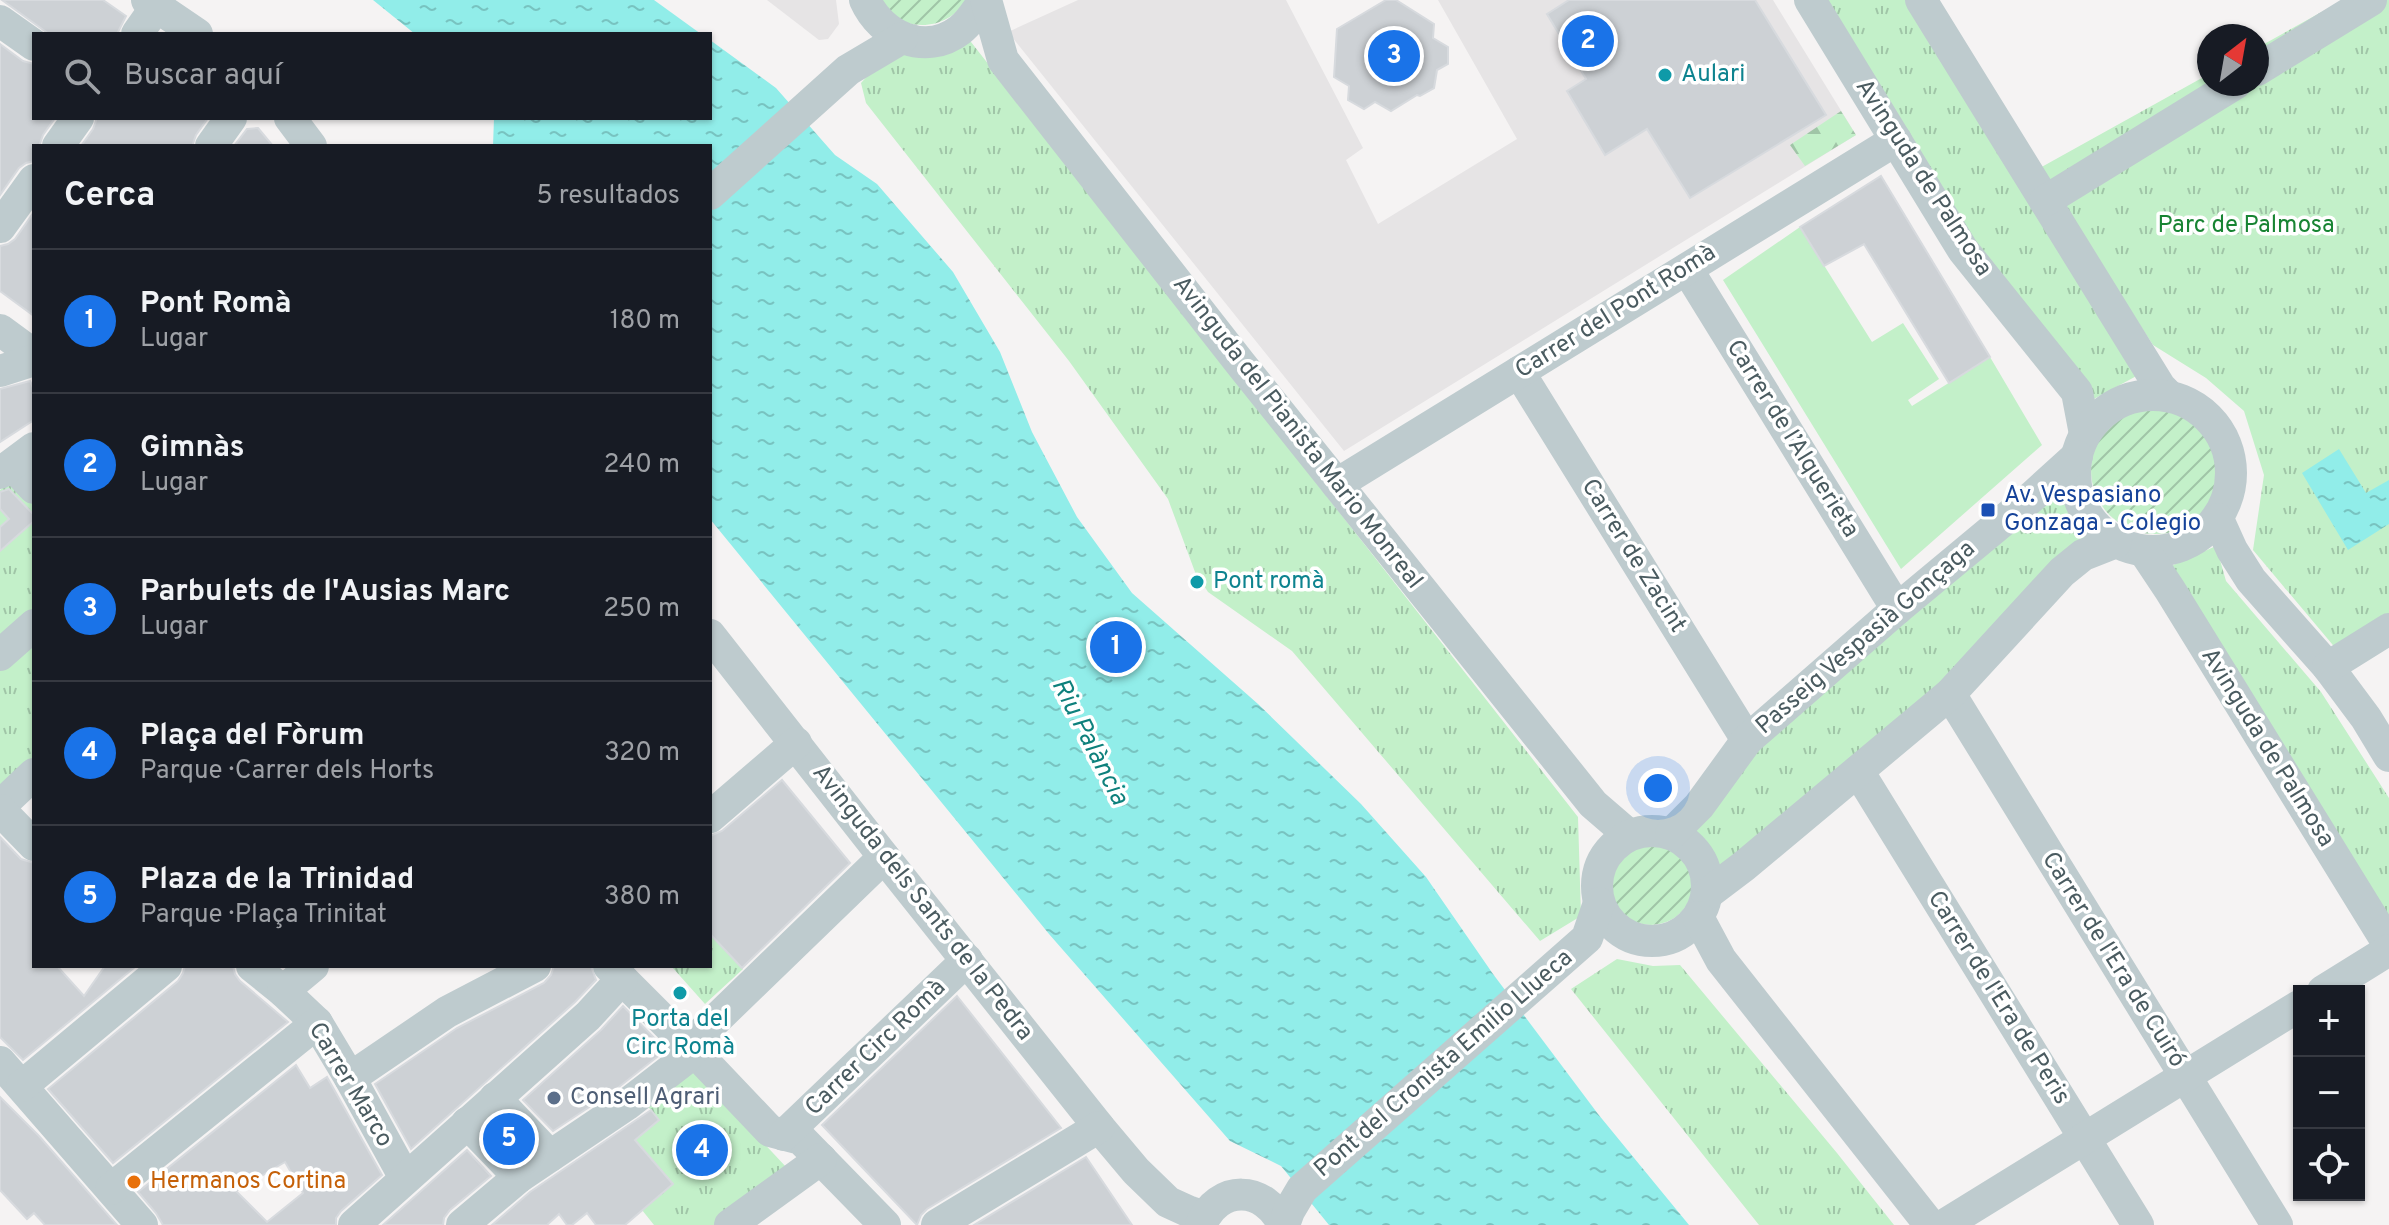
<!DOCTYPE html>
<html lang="es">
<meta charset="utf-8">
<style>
body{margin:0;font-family:Overpass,sans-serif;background:#242831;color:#f1f3f6}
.controls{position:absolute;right:24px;bottom:24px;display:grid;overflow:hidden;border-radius:0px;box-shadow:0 2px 6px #0004}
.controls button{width:72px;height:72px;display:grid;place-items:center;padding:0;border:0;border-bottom:2px solid #363941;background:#171b24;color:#f1f3f6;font:40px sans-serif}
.compass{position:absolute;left:2197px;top:24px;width:72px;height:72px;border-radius:50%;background:#171b24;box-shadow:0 2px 6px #0004;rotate:31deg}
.you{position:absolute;left:1658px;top:788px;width:28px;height:28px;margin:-20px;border:6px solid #fff;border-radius:50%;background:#1a73e8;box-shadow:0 0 0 12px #1a73e833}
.badge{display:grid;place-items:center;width:52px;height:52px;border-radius:50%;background:#1a73e8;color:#fff;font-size:26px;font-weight:700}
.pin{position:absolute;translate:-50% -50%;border:4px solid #fff;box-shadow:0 2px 8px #0006}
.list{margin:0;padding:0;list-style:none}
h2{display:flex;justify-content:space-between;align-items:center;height:104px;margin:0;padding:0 32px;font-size:34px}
h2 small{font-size:26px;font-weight:400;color:#9ea1a6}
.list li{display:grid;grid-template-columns:52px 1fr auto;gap:24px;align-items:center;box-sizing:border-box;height:144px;padding:0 32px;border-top:2px solid #363941}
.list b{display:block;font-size:30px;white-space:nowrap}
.list p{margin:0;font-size:26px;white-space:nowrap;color:#9ea1a6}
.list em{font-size:26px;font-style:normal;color:#9ea1a6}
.icon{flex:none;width:44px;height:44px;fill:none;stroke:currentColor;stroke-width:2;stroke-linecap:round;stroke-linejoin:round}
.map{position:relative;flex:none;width:2389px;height:1225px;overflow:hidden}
.search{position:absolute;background:#171b24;box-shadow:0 2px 6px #0004;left:32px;top:32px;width:680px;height:88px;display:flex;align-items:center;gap:20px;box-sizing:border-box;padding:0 28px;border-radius:0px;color:#9ea1a6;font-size:30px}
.panel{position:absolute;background:#171b24;box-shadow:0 2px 6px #0004;left:32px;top:144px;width:680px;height:824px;border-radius:0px}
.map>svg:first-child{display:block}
.education{fill:#e6e4e5}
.grass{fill:#c3f0c9}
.forest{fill:url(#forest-firs)}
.park{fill:url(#park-tufts)}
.garden{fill:url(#garden-furrows)}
.water{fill:url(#water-ripples)}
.building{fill:#cdd1d5;stroke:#d7dade;stroke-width:2;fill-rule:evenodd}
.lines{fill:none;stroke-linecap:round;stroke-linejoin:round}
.minor{stroke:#becbce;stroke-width:32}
.culture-dot{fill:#0f9aa8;stroke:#fff;stroke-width:3}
.transit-dot{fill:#1a4fb4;stroke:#fff;stroke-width:3}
.service-dot{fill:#5c6f8a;stroke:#fff;stroke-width:3}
.food-dot{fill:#e8710a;stroke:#fff;stroke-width:3}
.labels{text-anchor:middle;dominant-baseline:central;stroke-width:7;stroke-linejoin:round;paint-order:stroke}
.culture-label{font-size:24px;fill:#0d838f;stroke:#fff;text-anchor:start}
.street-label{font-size:24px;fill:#4a5b60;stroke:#fff}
.park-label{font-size:24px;fill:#188433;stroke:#fff}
.transit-label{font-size:24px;fill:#164399;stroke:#fff;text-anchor:start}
.service-label{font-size:24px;fill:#4e5e75;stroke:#fff;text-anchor:start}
.food-label{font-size:24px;fill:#c56008;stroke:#fff;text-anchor:start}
.water-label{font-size:26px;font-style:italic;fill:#0e807c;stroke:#fff}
</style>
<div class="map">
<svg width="2389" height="1225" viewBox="0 0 2389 1225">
<defs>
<pattern id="forest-firs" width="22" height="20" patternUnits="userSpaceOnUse" patternTransform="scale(2)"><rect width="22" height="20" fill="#c3f0c9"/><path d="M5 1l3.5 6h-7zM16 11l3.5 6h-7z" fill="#a0c5a7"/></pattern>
<pattern id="park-tufts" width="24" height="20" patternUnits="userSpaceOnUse" patternTransform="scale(2)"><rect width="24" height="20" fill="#c3f0c9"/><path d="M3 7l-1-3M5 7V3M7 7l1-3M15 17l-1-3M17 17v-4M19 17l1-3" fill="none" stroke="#a0c5a7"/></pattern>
<pattern id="garden-furrows" width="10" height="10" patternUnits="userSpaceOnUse" patternTransform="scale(2)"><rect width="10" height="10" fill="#c3f0c9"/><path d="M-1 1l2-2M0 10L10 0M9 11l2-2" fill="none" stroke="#a0c5a7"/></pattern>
<pattern id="water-ripples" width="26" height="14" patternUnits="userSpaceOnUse" patternTransform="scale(2)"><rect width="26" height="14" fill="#91ede9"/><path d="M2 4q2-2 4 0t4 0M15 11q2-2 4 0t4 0" fill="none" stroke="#78c3c0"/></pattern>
</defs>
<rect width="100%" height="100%" fill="#f5f3f3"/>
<g class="education">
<path d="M 767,0 L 836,0 L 839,24 L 828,39 L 819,40 Z"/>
<path d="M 1078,0 L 1286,0 L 1363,148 L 1346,160 L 1378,224 L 1517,139 L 1438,0 L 1773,0 L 1856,135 L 1344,451 L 1008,32 Z"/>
</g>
<path class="grass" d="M 1800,227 L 1872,342 L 1903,323 L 1939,379 L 1908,400 L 1912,406 L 1990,357 L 2042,445 L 1901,569 L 1723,280 Z"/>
<path class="forest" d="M 1841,111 L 1856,135 L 1805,166 L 1790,145 Z"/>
<g class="park">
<path d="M 1820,0 L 1907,0 L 2142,373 L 2092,400 L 1961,228 Z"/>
<path d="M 2343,0 L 2389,0 L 2389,647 L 2353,669 L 2253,550 L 2264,475 L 2244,411 L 2206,378 L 2153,345 L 2038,169 L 2209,74 L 2209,84 L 2257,84 L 2257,48 Z"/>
<path d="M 902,38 L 971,42 L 1578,817 L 1581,916 L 1540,941 L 1292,651 L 1208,592 L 1195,572 L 1168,499 L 1069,361 L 866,103 L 861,83 Z"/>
<path d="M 34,459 L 34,760 L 0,792 L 0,490 Z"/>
<path d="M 2056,485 L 2090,541 L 1935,688 L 1715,872 L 1706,840 L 1690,831 L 1755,745 Z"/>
<path d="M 2216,546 L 2226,581 L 2321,692 L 2389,798 L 2389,918 L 2171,566 Z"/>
<path d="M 712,932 L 743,969 L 705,1004 L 672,967 L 710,966 Z"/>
<path d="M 1617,959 L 1653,966 L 1680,965 L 1837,1153 L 1894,1225 L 1759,1225 L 1571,989 Z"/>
<path d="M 691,1065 L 787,1168 L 717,1225 L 654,1225 L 642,1210 L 673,1183 L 648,1155 L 630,1145 L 659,1120 L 641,1098 Z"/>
</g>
<g class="garden">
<path d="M 879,0 L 966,0 C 951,26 916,33 892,15 C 887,11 883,5 879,0 Z"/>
<circle cx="2155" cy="470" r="64"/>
<circle cx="1651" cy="883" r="42"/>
</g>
<g class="water">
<path d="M 373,0 L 654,0 L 701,34 L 415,34 Z"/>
<path d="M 710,40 L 776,88 L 835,155 L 877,184 L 953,272 L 1000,352 L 1032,432 L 1077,517 L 1132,593 L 1258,704 L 1361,804 L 1426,877 L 1493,974 L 1598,1114 L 1689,1225 L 1329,1225 L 1281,1166 L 1230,1141 L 1049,934 L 710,519 L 710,146 L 493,146 L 494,118 L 710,118 Z"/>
<path d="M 2339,449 L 2366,493 L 2389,480 L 2389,524 L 2348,550 L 2302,473 Z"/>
</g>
<g class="building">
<path d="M 2,0 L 103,0 L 126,16 L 117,34 L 49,34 Z"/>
<path d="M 1386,0 L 1396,0 L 1434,24 L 1433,38 L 1448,47 L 1448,64 L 1437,70 L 1434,88 L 1420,96 L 1417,95 L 1391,111 L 1375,102 L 1364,109 L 1348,100 L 1349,86 L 1334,77 L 1337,29 Z"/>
<path d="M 1569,0 L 1755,0 L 1826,115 L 1690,198 L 1647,129 L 1605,155 L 1567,91 L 1586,79 L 1547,14 Z"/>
<path d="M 0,44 L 23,61 L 34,64 L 34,118 L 55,118 L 43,135 L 39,146 L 34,146 L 34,161 L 26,163 L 19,168 L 0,195 Z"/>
<path d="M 97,118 L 208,118 L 196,135 L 192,146 L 81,146 L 93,129 Z"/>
<path d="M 258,128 L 273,146 L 234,146 L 247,129 Z"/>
<path d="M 1881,176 L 1990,357 L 1949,383 L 1864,244 L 1824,266 L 1800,227 Z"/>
<path d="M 34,212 L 34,316 L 0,291 L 0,246 L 8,244 L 15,239 Z"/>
<path d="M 30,381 L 34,390 L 34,420 L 0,442 L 0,389 Z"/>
<path d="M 9,489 L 34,515 L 34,521 L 0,551 L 0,527 L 9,519 L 0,509 L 0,492 Z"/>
<path d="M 782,780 L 850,863 L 742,968 L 710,934 L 710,836 L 722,831 Z"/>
<path d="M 0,837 L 21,859 L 34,863 L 34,966 L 57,966 L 84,996 L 105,966 L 135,967 L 23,1060 L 0,1037 Z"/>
<path d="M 185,966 L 233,966 L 235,974 L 240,981 L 288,1022 L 113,1163 L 48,1089 L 178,981 L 183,973 Z"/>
<path d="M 554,966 L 591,966 L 596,980 L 575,1002 L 411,1149 L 375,1084 L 457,1028 L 544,983 L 551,975 Z"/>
<path d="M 957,996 L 1061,1128 L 927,1209 L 921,1215 L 917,1225 L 822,1125 Z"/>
<path d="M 623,1006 L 666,1050 L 615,1090 L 553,1131 L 523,1100 L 601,1030 Z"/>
<path d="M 296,1065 L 310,1088 L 327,1077 L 382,1175 L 341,1211 L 336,1218 L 336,1225 L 163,1225 L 156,1213 L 138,1192 ZM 285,1162 L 303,1193 L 267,1222 L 236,1191 Z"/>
<path d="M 0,1097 L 39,1136 L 117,1225 L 45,1225 L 34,1213 L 27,1219 L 0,1190 Z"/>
<path d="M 651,1110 L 659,1120 L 635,1140 L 673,1184 L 625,1225 L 596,1225 L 587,1213 L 572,1225 L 567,1225 L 559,1214 L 547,1225 L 492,1225 L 530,1192 Z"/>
<path d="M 467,1150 L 491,1176 L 450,1210 L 444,1218 L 443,1225 L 383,1225 Z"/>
<path d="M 1086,1157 L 1132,1225 L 974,1225 Z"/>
</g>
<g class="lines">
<g class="minor">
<path d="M 147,0 L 197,34"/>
<path d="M 865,0 C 881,36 925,57 960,30 C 970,22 977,11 984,0"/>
<path d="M 986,0 L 1003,60 L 1240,363 L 1593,804 L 1629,835"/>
<path d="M 1810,0 L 1963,250 L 2077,392 L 2085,434"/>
<path d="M 1921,0 L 2160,387 L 2169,396"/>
<path d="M 0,21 L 34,45"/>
<path d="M 137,34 L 156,7"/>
<path d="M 2257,70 L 2371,0"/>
<path d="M 290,118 L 311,146"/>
<path d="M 58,146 L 78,118"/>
<path d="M 211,146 L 231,118"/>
<path d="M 710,194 L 848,70 L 902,38"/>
<path d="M 2045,201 L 2235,84"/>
<path d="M 0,227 L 34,180"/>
<path d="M 1687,269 L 1897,609"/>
<path d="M 0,330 L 34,355"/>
<path d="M 0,371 L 34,360"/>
<path d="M 1519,372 L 1747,740"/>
<circle cx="2153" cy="473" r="78"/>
<path d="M 12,465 L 34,488"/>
<path d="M 0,473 L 34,448"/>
<path d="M 1337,484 L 1896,140"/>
<path d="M 2218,519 L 2232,550 L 2251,580 L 2328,667 L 2366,718 L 2389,756"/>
<path d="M 2144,551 L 2170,590 L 2389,945"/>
<path d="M 710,635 L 884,857 L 1099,1127 L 1136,1171 L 1168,1202 L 1190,1212 L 1199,1215 L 1206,1213"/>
<path d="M 0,655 L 34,625"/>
<path d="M 2328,667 L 2389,629"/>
<path d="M 1950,694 L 2277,1225"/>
<path d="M 1858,771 L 2138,1225"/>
<path d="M 0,806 L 34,774"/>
<path d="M 0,810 L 34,845"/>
<path d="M 710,817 L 796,743"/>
<circle cx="1652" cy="886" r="55"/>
<path d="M 1671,834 L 1699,806 L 1747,740 L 1897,609 L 2033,496 L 2077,456"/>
<path d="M 1707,894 L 1744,866 L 1950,694 L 2062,572 L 2083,555 L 2116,542"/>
<path d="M 1698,917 L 1721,960 L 1930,1225"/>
<path d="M 252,966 L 283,991 L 317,1023 L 350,1078 L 405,1178"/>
<path d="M 609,966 L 693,1050 L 770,1131 L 801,1139 L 885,1225"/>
<path d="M 283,991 L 313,966"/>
<path d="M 2323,991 L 2389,950"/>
<path d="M 0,1062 L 142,1225"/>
<path d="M 350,1078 L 447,1012 L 535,966"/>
<path d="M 22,1086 L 166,966"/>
<path d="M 495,1098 L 550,1156"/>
<path d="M 467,1123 L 519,1177"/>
<path d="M 784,1135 L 967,960"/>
<path d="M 111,1189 L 317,1023"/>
<path d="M 354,1225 L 588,1016 L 622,979"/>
<path d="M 462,1225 L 519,1177 L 626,1105 L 684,1060 L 693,1050 L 701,1034 L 884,857"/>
<path d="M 730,1225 L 821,1159"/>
<path d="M 937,1225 L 1099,1127"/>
<path d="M 1201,1225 C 1218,1184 1265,1185 1283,1225"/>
<path d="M 1284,1225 L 1289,1211 L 1302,1189 L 1587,938 L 1599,903"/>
<path d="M 1944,1225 L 2299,1006"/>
</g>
</g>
<g class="culture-dot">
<circle cx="1665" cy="75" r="8"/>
<circle cx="1197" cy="582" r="8"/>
<circle cx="680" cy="993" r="8"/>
</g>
<rect class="transit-dot" x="1980" y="502" width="16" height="16" rx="4"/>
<circle class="service-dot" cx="554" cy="1098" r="8"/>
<circle class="food-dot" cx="134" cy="1182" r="8"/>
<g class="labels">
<g class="culture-label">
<text x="1681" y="75">Aulari</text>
<text x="1213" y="582">Pont romà</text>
<text x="680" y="1020" text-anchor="middle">Porta del<tspan x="680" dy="28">Circ Romà</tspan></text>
</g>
<g class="street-label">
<text transform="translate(1923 178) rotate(57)">Avinguda de Palmosa</text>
<text transform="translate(1616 312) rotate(-32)">Carrer del Pont Romà</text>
<text transform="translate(1297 433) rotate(52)">Avinguda del Pianista Mario Monreal</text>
<text transform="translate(1792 439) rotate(58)">Carrer de l’Alquerieta</text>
<text transform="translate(1633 556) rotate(58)">Carrer de Zacint</text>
<text transform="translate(1866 638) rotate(-41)">Passeig Vespasià Gonçaga</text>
<text transform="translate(2267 748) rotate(58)">Avinguda de Palmosa</text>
<text transform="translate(922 903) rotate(52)">Avinguda dels Sants de la Pedra</text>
<text transform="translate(2113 960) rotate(58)">Carrer de l'Era de Cuiró</text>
<text transform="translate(1998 998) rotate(58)">Carrer de l'Era de Peris</text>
<text transform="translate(876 1048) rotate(-44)">Carrer Circ Romà</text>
<text transform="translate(1444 1064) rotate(-41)">Pont del Cronista Emilio Llueca</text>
<text transform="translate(350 1085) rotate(59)">Carrer Marco</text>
</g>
<g class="park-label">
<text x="2246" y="226">Parc de Palmosa</text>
</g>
<g class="transit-label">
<text x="2004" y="496">Av. Vespasiano<tspan x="2004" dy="28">Gonzaga - Colegio</tspan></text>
</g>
<g class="service-label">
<text x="570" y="1098">Consell Agrari</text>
</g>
<g class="food-label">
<text x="150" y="1182">Hermanos Cortina</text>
</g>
<g class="water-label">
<text transform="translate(1089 742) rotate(63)">Riu Palància</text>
</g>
</g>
</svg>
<div class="controls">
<button>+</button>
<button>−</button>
<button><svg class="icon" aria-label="locate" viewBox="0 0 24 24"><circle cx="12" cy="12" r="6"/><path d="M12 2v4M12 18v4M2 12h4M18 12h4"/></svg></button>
</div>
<svg class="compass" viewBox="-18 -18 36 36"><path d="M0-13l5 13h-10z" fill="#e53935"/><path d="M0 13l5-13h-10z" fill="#9ea1a6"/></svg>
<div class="you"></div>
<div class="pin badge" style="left:1116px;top:647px">1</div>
<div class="pin badge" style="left:1588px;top:41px">2</div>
<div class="pin badge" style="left:1394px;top:56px">3</div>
<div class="pin badge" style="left:702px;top:1150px">4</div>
<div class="pin badge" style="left:509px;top:1139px">5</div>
<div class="search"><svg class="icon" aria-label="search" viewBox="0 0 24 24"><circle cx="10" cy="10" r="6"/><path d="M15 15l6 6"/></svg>Buscar aquí</div>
<section class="panel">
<h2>Cerca<small>5 resultados</small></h2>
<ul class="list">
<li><span class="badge">1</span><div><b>Pont Romà</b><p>Lugar</p></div><em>180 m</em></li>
<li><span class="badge">2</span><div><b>Gimnàs</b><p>Lugar</p></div><em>240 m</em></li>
<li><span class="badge">3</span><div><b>Parbulets de l'Ausias Marc</b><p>Lugar</p></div><em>250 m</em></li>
<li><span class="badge">4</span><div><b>Plaça del Fòrum</b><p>Parque · Carrer dels Horts</p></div><em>320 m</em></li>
<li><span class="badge">5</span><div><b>Plaza de la Trinidad</b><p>Parque · Plaça Trinitat</p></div><em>380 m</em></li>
</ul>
</section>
</div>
